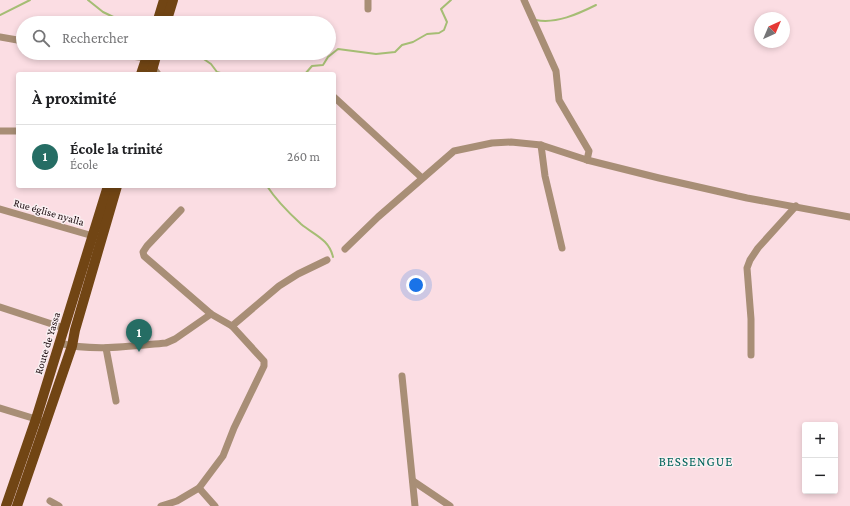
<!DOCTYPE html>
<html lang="fr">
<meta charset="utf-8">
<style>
body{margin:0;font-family:"Crimson Pro",serif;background:#f2f2f2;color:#202124}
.controls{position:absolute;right:12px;bottom:12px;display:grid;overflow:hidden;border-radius:4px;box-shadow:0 2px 6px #0003}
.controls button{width:36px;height:36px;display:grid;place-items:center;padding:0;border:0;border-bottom:1px solid #e0e0e0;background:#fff;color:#202124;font:20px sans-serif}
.compass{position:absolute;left:754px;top:12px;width:36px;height:36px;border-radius:50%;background:#fff;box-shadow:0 2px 6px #0003;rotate:44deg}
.you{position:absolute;left:416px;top:285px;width:14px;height:14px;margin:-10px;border:3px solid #fff;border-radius:50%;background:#1a73e8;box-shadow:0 0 0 6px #1a73e833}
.badge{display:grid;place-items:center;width:26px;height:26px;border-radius:50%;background:#256d64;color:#fff;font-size:13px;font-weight:700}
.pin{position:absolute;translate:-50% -33px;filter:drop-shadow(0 1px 2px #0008)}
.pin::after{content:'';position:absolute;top:21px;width:14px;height:12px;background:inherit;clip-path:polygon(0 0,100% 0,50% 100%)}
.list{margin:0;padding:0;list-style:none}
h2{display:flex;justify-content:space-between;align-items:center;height:52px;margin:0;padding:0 16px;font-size:17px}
h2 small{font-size:13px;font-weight:400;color:#757577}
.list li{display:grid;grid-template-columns:26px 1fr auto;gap:12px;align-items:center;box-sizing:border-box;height:64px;padding:0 16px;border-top:1px solid #e0e0e0}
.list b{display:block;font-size:15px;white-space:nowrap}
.list p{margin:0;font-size:13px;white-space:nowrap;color:#757577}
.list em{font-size:13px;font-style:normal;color:#757577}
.icon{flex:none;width:22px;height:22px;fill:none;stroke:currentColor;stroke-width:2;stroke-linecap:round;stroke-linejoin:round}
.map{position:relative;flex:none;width:850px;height:506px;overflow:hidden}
.search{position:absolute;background:#fff;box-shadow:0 2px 6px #0003;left:16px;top:16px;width:320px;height:44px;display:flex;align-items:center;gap:10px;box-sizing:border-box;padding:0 14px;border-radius:22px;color:#757577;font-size:15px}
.panel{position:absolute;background:#fff;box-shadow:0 2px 6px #0003;left:16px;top:72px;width:320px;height:116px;border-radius:4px}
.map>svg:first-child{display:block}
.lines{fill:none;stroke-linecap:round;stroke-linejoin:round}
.stream{stroke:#a5bd74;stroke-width:2}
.minor{stroke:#a88e76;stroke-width:7}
.primary{stroke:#714514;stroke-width:10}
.labels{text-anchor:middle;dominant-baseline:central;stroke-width:3;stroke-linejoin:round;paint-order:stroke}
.street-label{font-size:11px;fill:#1b0b0f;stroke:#faf0f2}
.quarter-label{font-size:13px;letter-spacing:1px;fill:#00635a;stroke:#faf0f2}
</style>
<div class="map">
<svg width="850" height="506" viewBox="0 0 850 506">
<rect width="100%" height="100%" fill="#fbdde3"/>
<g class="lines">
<g class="stream">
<path d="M 88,0 L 103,12 L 126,23"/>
<path d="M 0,15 L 30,0"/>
<path d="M 536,20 C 556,24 578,14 596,5"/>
<path d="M 195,53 L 211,64 L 217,72 L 224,74"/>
<path d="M 305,74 L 312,66 L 323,65 L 328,57 L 338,49 L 376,54 L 395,52 L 402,45 L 413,42 L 427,34 L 439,33 L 444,30 L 447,22 L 441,9 L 451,0"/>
<path d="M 267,186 C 276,200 289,213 301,224 C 314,235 329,239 333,257"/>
</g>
<g class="minor">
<path d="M 524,0 L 556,71 L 559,100 L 589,151 L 587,160"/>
<path d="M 368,9 L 368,0"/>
<path d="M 0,37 L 23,41"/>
<path d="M 110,53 L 146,58 L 158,74"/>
<path d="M 334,97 L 422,178"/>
<path d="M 0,131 L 18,131"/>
<path d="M 541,145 L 545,176 L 562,248"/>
<path d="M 0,209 L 93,236"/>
<path d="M 345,249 L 378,217 L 454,151 L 492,143 L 511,142 L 541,145 L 587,160 L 659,178 L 747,198 L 850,217"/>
<path d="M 0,307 L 64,328"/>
<path d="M 232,326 L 279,286 L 298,274 L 327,260"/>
<path d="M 59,343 C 94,352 131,346 166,343 L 175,339 L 211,314"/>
<path d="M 106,348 L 116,401"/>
<path d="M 751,355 L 751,319 L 747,268 L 750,260 L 758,248 L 796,206"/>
<path d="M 402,376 L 415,506"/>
<path d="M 0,408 L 39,420"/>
<path d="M 413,481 L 450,506"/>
<path d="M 199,488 L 215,506"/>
<path d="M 50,501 L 59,506"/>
<path d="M 161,506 L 177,501 L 199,488 L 223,456 L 234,428 L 264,366 L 264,361 L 232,326 L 211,314 L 144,256 L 143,252 L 147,246 L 181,210"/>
</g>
<g class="primary">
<path d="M 157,23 L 164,0"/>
<path d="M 166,23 L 173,0"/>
<path d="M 141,74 L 148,53"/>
<path d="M 151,74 L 157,53"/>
<path d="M 6,506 L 36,419 L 108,186"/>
<path d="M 17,506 L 72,346 L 75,330 L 117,186"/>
</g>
</g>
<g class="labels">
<g class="street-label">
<text transform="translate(49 212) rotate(16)">Rue église nyalla</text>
<text transform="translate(47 343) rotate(-73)">Route de Yassa</text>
</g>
<g class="quarter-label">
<text x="696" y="461">BESSENGUE</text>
</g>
</g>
</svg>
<div class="controls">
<button>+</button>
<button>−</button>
</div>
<svg class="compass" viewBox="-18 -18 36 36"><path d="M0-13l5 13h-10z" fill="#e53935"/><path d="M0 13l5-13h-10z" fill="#757577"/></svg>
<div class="you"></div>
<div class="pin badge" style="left:139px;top:352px">1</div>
<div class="search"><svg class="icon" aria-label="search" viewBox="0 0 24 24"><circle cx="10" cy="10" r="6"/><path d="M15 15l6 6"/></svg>Rechercher</div>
<section class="panel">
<h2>À proximité<small></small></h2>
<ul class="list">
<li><span class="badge">1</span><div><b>École la trinité</b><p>École</p></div><em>260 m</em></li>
</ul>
</section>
</div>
